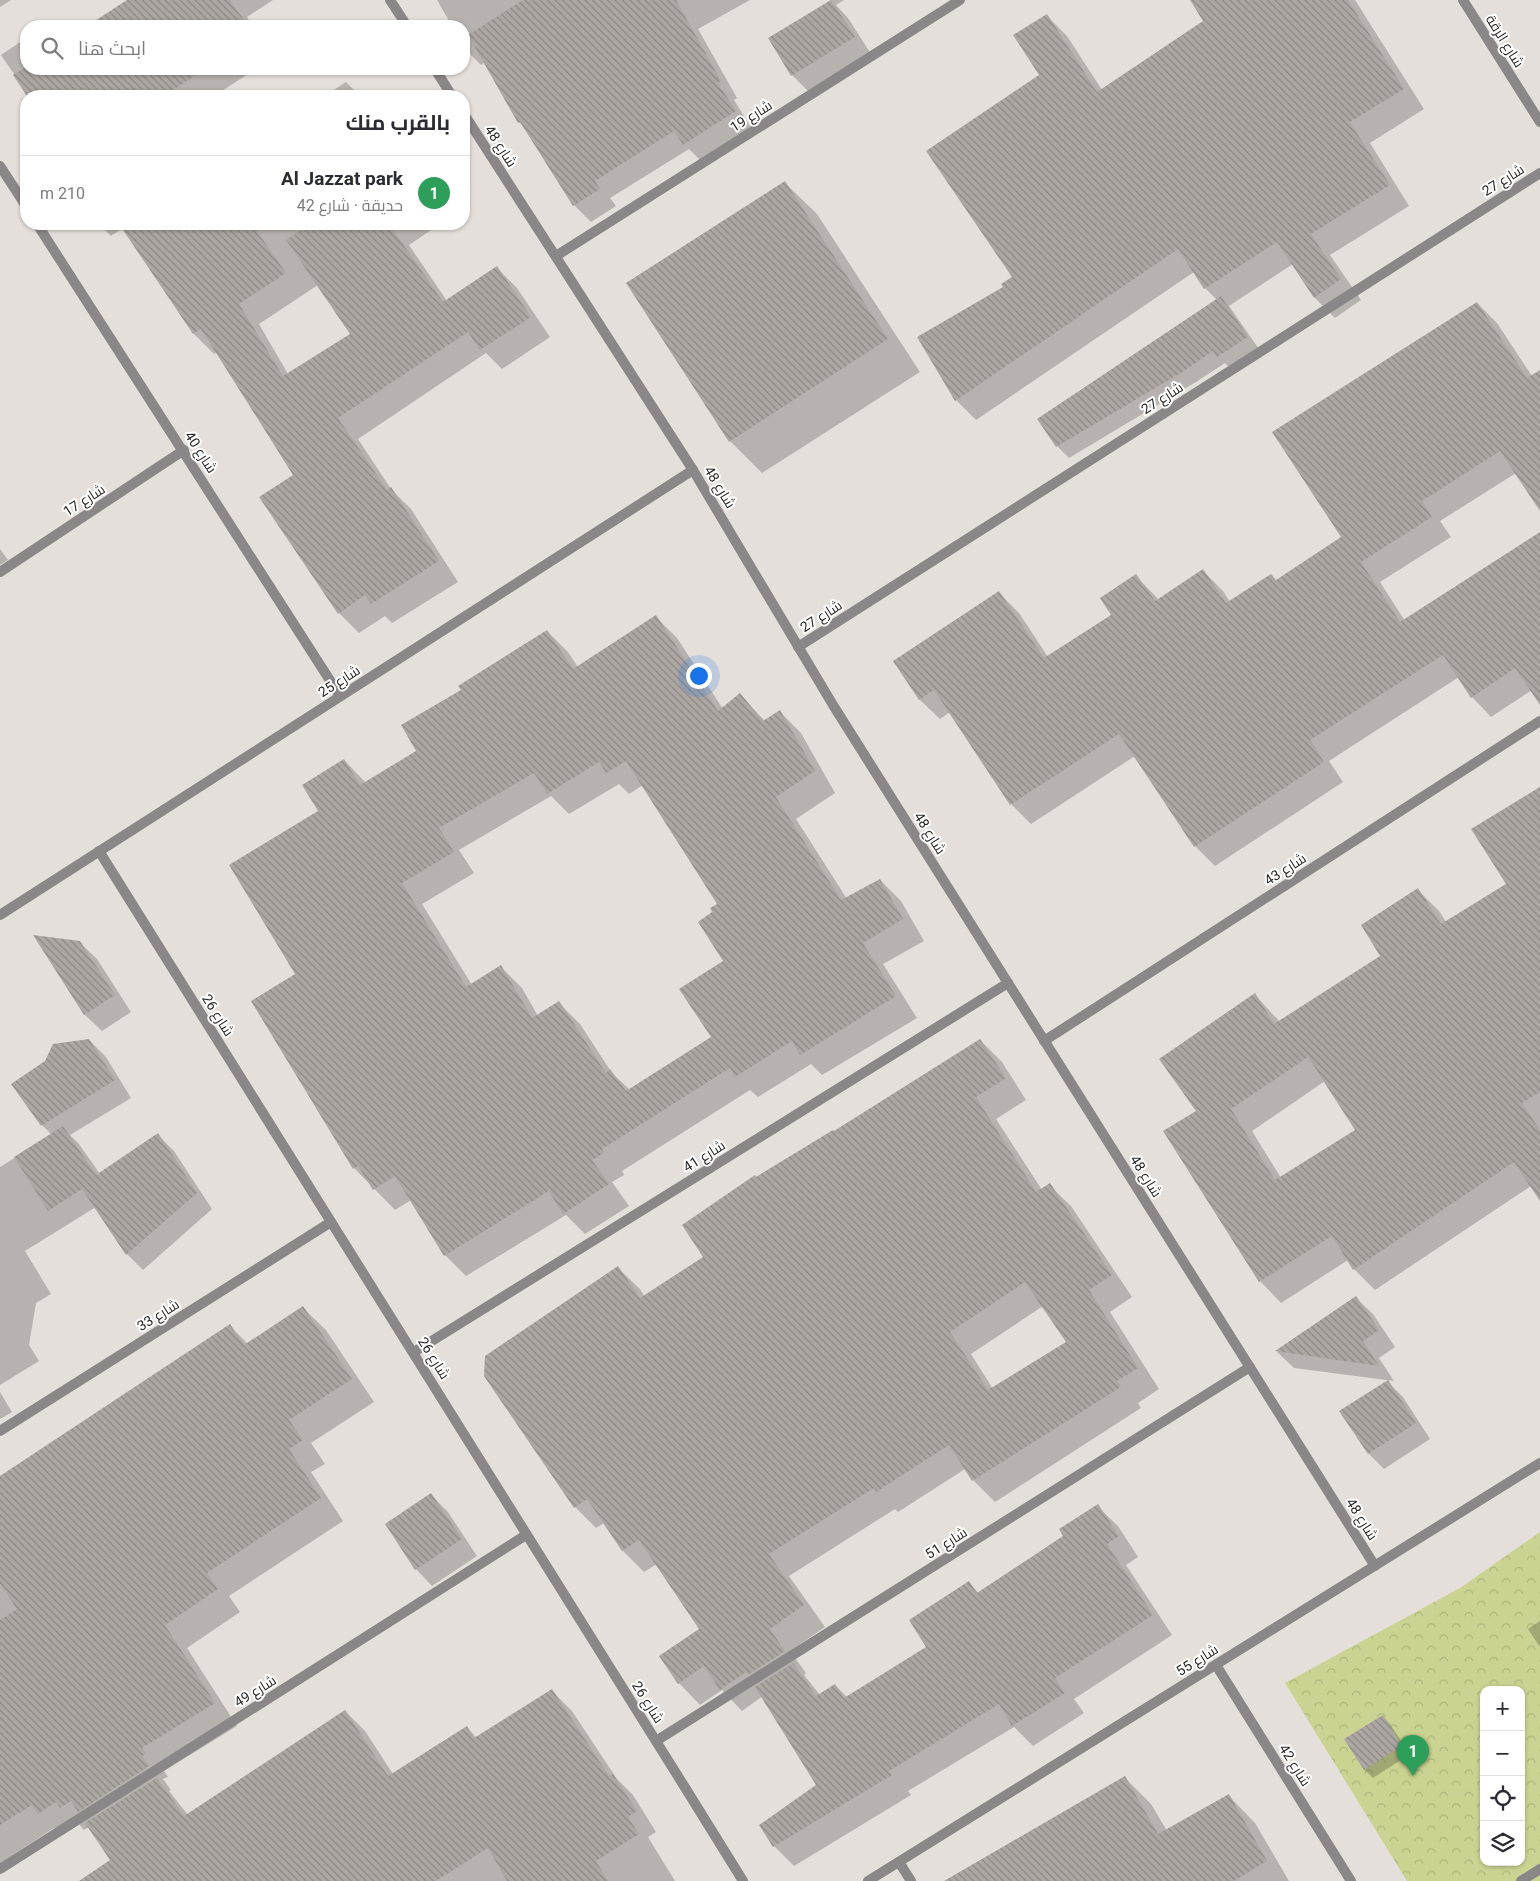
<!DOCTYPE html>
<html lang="ar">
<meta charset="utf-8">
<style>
body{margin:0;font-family:Roboto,Cairo,sans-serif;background:#f7f7f7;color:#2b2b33;direction:rtl}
.controls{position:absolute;right:15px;bottom:15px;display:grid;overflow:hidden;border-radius:10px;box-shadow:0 1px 4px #0004}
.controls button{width:45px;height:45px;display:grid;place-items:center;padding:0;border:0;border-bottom:1px solid #e1e1e2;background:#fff;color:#2b2b33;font:25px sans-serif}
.you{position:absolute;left:698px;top:675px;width:18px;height:18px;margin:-12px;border:4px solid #fff;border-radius:50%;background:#1a73e8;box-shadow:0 0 0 8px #1a73e833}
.badge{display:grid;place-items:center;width:32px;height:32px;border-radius:50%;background:#388181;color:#fff;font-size:16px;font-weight:700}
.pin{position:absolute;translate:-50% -41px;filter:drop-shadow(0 1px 2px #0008)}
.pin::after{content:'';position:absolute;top:26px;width:18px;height:15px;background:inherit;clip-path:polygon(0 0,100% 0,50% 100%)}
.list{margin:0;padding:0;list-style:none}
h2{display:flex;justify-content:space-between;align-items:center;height:65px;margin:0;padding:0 20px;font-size:21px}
h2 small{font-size:16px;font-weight:400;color:#7c7c81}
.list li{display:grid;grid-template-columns:32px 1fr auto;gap:15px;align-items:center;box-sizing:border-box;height:75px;padding:0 20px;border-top:1px solid #e1e1e2}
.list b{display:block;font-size:19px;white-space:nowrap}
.list p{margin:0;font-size:16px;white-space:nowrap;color:#7c7c81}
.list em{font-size:16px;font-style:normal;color:#7c7c81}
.icon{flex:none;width:28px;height:28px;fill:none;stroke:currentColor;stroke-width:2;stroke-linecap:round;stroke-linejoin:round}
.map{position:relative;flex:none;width:1540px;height:1881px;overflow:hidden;direction:ltr}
.search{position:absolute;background:#fff;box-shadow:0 1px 4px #0004;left:20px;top:20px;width:450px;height:55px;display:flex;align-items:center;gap:12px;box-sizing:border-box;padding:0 18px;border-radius:20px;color:#7c7c81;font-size:19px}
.panel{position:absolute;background:#fff;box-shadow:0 1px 4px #0004;left:20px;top:90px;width:450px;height:140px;border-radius:20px;direction:rtl}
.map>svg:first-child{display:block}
.park{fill:url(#park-crowns);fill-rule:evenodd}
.shadow{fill:#0003;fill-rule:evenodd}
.building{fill:url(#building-back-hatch);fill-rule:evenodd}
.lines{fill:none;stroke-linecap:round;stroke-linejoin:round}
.service{stroke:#8b8788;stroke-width:10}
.minor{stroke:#8b8788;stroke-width:10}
.tertiary{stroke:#8b8788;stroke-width:10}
.labels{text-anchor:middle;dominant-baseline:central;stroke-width:4;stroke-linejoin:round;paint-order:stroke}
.street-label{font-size:14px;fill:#292726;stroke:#fff}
</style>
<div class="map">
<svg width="1540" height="1881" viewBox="0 0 1540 1881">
<defs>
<pattern id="park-crowns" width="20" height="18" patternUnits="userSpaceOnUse" patternTransform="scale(1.25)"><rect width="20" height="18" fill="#cad391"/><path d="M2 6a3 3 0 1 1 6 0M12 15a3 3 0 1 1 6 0" fill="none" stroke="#aeb57d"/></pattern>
<pattern id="building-back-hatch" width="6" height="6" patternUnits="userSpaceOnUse" patternTransform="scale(1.25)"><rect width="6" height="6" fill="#ada7a3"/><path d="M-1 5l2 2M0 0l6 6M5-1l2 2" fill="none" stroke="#8d8885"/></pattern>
</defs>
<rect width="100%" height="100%" fill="#e5dfdb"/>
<path class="park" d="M 1540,1532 L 1540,1881 L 1407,1881 L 1285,1683 L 1460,1588 ZM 1484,1690 L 1521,1690 L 1521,1862 L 1484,1862 Z"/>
<g class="shadow">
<path d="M 0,0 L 11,0 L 0,7 Z"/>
<path d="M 129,0 L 273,0 L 247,17 L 253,26 L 89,26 Z"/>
<path d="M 437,0 L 750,0 L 698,29 L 737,98 L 734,100 L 752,129 L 701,161 L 689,149 L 610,198 L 616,206 L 591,222 L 574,205 L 525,128 L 519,122 L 485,62 L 481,65 L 464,48 L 464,26 L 452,26 Z"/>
<path d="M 831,0 L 844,0 L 836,5 L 848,18 L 871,54 L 809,92 L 792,75 L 770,39 Z"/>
<path d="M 1191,0 L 1355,0 L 1424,109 L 1370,143 L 1409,206 L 1330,255 L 1361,300 L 1335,318 L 1314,297 L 1293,264 L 1229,306 L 1259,349 L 1230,368 L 1225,363 L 1196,382 L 1069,458 L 1057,446 L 1217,300 L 1205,288 L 1194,272 L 976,420 L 956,400 L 1005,287 L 1014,277 L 1040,75 L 1047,16 L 1067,36 L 1102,90 L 1205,21 Z"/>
<path d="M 26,38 L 26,69 L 256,69 L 214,96 L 29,96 L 1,55 Z"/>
<path d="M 346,82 L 360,96 L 325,96 Z"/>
<path d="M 784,182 L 817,214 L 920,372 L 762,473 L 730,441 Z"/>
<path d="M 99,224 L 440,224 L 409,245 L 447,301 L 497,268 L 517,288 L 550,337 L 502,369 L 486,353 L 358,439 L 391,489 L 411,509 L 458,582 L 392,623 L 385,616 L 359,633 L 339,613 L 295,475 L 217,352 L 214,354 L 194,334 L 123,228 L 111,236 ZM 318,285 L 351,335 L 288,374 L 259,324 Z"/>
<path d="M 1477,303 L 1497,323 L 1532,376 L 1540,372 L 1540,458 L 1440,521 L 1451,537 L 1380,582 L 1405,621 L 1540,533 L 1540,699 L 1532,690 L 1491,717 L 1472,697 L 1459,677 L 1329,761 L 1343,782 L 1215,866 L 1195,846 L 1135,756 L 1031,824 L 1011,804 L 950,712 L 940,719 L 920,700 L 894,662 L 999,593 L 1019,613 L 1048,657 L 1113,615 L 1136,576 L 1159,600 L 1203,571 L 1223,591 L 1230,602 L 1277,581 L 1343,537 Z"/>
<path d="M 0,549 L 8,560 L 0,565 Z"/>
<path d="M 656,617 L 677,638 L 723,709 L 740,695 L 765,721 L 780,712 L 801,733 L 835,793 L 796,819 L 847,899 L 880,880 L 901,901 L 924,941 L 883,964 L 917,1018 L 822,1075 L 811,1064 L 758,1097 L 750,1090 L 622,1171 L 624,1175 L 612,1182 L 629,1206 L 585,1234 L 566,1215 L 466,1276 L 445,1255 L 411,1200 L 395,1210 L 354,1168 L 297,974 L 320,812 L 344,760 L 366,783 L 418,751 L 463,691 L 547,631 L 568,652 L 578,667 ZM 619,784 L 629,794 L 643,785 L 719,904 L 714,912 L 724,961 L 713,1038 L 630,1090 L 612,1073 L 580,1024 L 559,1003 L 538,1016 L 522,988 L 501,967 L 472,985 L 422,904 L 474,873 L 459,850 L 551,796 L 569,814 Z"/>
<path d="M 1540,788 L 1540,1199 L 1531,1186 L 1375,1290 L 1354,1269 L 1348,1260 L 1281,1303 L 1260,1281 L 1165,1132 L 1198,1111 L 1255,995 L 1280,1022 L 1382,956 L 1417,889 L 1439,911 L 1446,922 L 1508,884 ZM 1325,1081 L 1356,1130 L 1281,1178 L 1252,1131 Z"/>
<path d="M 35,936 L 79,942 L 97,959 L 131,1012 L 102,1031 L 85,1015 Z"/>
<path d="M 89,1040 L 106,1057 L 131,1098 L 70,1135 L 79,1144 L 100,1174 L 158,1135 L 174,1151 L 212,1209 L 143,1270 L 127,1254 L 96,1207 L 25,1251 L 51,1294 L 36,1303 L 29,1345 L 39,1361 L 0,1385 L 0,1167 L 52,1135 L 42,1125 Z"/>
<path d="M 980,1040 L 1002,1062 L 1026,1100 L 996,1119 L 1042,1190 L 1049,1185 L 1071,1206 L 1132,1297 L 1110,1312 L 1159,1389 L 1138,1403 L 1141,1408 L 995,1502 L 973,1480 L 965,1469 L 898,1512 L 895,1509 L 789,1576 L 825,1627 L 790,1651 L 806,1673 L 804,1675 L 820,1695 L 835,1685 L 847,1697 L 928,1648 L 968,1583 L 979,1593 L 1065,1536 L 1097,1506 L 1118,1526 L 1138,1557 L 1126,1565 L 1172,1635 L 1074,1699 L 1084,1713 L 1033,1746 L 1014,1727 L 908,1791 L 911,1795 L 794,1866 L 774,1846 L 818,1785 L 763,1696 L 742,1711 L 722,1690 L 700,1705 L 679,1683 L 701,1629 L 657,1564 L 644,1572 L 623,1551 L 604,1523 L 596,1528 L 575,1507 L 618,1268 L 640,1289 L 645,1297 L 705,1258 L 756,1178 L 834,1133 ZM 1043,1306 L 1068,1342 L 993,1389 L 971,1354 Z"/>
<path d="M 1356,1298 L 1373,1314 L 1395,1347 L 1379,1358 L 1394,1381 L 1294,1368 L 1277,1352 Z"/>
<path d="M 303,1308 L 326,1330 L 374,1402 L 311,1443 L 325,1464 L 311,1472 L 343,1521 L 229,1596 L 240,1612 L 187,1648 L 237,1726 L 164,1771 L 168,1777 L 163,1779 L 171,1790 L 169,1791 L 188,1815 L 345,1711 L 365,1731 L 393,1774 L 467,1728 L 477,1738 L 552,1691 L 572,1711 L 617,1779 L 633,1795 L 656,1832 L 648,1837 L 675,1881 L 81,1881 L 111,1861 L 89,1827 L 84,1830 L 79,1824 L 61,1836 L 54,1828 L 0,1863 L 0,1477 L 230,1326 L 248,1344 Z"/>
<path d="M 1388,1382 L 1403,1397 L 1430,1439 L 1384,1469 L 1369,1454 L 1341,1411 Z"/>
<path d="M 0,1392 L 12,1412 L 0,1419 Z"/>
<path d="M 431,1495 L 448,1512 L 477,1556 L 432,1586 L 416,1569 Z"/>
<path d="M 1540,1621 L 1540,1647 L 1528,1629 Z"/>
<path d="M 1382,1716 L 1390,1724 L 1410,1754 L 1373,1778 L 1365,1770 L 1345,1740 Z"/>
<path d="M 1124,1777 L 1151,1804 L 1167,1831 L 1229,1796 L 1255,1823 L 1289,1881 L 956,1881 Z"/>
</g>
<g class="building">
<path d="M 127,0 L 230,0 L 248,26 L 87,26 Z"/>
<path d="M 523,0 L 676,0 L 721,81 L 718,83 L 736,111 L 683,145 L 674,131 L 595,181 L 600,189 L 573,206 L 520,122 L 518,123 L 468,35 Z"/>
<path d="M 831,0 L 855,37 L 791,76 L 768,38 Z"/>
<path d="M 1190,0 L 1348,0 L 1404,89 L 1350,122 L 1390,185 L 1311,234 L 1341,279 L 1314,298 L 1277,242 L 1204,289 L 1178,249 L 955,401 L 917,337 L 1003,287 L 1001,284 L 1012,277 L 926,151 L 1039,75 L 1013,35 L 1047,14 L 1097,92 L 1203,21 Z"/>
<path d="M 26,67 L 26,69 L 205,69 L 164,96 L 27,96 L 13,75 Z"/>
<path d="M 785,181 L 888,339 L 729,442 L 626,283 Z"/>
<path d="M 119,224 L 252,224 L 286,273 L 239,304 L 283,376 L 350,334 L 286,240 L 310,224 L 389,224 L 443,302 L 497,266 L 531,317 L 480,350 L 468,332 L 338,418 L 387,490 L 391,487 L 439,561 L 371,604 L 365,595 L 338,614 L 259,497 L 293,475 L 201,329 L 193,334 Z"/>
<path d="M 1221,296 L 1248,337 L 1217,357 L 1213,351 L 1184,371 L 1056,447 L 1037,419 Z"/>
<path d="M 1477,302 L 1527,378 L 1540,370 L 1540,511 L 1500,451 L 1422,501 L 1432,517 L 1361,562 L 1400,622 L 1540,532 L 1540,705 L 1515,668 L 1471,698 L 1443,655 L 1310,740 L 1324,762 L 1194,847 L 1119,734 L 1010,805 L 934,690 L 919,700 L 893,661 L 999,591 L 1044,658 L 1111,615 L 1100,598 L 1136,574 L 1155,601 L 1203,569 L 1226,603 L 1271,574 L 1276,580 L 1341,537 L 1272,432 Z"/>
<path d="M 656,615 L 718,711 L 740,693 L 763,721 L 780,710 L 815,771 L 776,797 L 841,900 L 880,879 L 903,919 L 863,943 L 896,996 L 800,1055 L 792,1041 L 735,1077 L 730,1068 L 602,1149 L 604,1153 L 592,1160 L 609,1184 L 563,1214 L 549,1191 L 444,1256 L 395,1176 L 373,1190 L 358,1166 L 353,1169 L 251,1001 L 295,974 L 229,865 L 318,811 L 302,785 L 344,759 L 360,785 L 416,751 L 401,725 L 461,690 L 458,686 L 547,630 L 573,669 ZM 626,761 L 717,904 L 710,908 L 712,912 L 698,922 L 723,961 L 679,989 L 711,1037 L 626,1091 L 610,1069 L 606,1073 L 559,1001 L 532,1018 L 501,965 L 466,987 L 402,883 L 454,852 L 439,828 L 534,773 L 547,794 L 599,762 L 606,773 Z"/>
<path d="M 1540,787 L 1540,1092 L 1522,1103 L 1540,1130 L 1540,1201 L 1514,1162 L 1353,1270 L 1332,1236 L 1259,1282 L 1163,1131 L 1196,1111 L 1159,1059 L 1255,993 L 1274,1024 L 1380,956 L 1361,925 L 1418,888 L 1441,924 L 1506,884 L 1471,829 ZM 1308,1057 L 1355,1130 L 1275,1180 L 1231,1109 Z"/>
<path d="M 33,935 L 80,941 L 115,995 L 84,1015 Z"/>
<path d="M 89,1039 L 115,1080 L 41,1126 L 11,1084 L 45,1061 L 53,1044 Z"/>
<path d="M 980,1039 L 1006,1078 L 976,1097 L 1036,1192 L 1050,1183 L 1112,1275 L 1089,1290 L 1138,1368 L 1117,1381 L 1121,1387 L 972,1481 L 949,1445 L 876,1492 L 874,1488 L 769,1554 L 804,1605 L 770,1629 L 785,1651 L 748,1675 L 746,1672 L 720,1690 L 704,1666 L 678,1684 L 659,1656 L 699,1629 L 639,1540 L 622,1551 L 587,1499 L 574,1508 L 484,1376 L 485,1356 L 618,1266 L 640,1298 L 703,1257 L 682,1225 L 755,1175 L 756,1177 L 833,1130 L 834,1131 ZM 1025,1282 L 1066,1342 L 988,1390 L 950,1332 Z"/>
<path d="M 63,1126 L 96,1175 L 158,1133 L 197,1193 L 126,1255 L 82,1189 L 48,1211 L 14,1157 Z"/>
<path d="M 1356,1296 L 1379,1330 L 1363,1341 L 1379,1366 L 1275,1351 Z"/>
<path d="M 303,1306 L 352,1379 L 289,1420 L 303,1440 L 289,1449 L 321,1498 L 207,1573 L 218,1589 L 165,1625 L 215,1703 L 142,1748 L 146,1754 L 142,1756 L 149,1766 L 78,1812 L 71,1801 L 60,1808 L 56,1802 L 38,1814 L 32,1805 L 0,1825 L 0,1620 L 17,1609 L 0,1584 L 0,1476 L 230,1324 L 244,1345 Z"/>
<path d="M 1388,1380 L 1416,1423 L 1368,1454 L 1339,1411 Z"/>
<path d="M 431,1493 L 462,1539 L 415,1570 L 385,1524 Z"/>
<path d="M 1098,1504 L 1119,1536 L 1107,1544 L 1153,1615 L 1055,1678 L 1065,1693 L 1012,1726 L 999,1704 L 889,1771 L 892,1775 L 773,1847 L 759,1825 L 816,1785 L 755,1687 L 793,1663 L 816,1696 L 835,1684 L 844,1698 L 926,1647 L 909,1620 L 969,1581 L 977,1593 L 1063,1536 L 1059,1529 Z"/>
<path d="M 552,1689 L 609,1776 L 613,1774 L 637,1811 L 628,1817 L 639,1834 L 596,1861 L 608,1881 L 507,1881 L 488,1848 L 436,1881 L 79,1881 L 110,1860 L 85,1823 L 157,1778 L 184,1816 L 345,1710 L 388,1776 L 467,1726 L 474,1738 Z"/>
<path d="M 1383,1715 L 1402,1746 L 1364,1770 L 1344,1739 Z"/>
<path d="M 1125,1776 L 1158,1834 L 1229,1794 L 1267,1861 L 1234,1881 L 944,1881 Z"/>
</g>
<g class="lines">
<path class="service" d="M 1521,1881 L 1540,1869"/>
<g class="minor">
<path d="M 390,0 L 407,26"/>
<path d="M 435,69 L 452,96"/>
<path d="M 464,114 L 693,470 L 833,705 L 1375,1566"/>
<path d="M 0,166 L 26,206"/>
<path d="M 37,224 L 340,696"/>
<path d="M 556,256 L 960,0"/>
<path d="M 0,572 L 184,450"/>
<path d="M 798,647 L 1540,173"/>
<path d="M 99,851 C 314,1195 530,1537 743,1881"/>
<path d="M 0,915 L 693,470"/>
<path d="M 1044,1041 L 1540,721"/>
<path d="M 414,1352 L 1008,983"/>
<path d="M 0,1431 L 331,1222"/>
<path d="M 1216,1665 L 1351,1881"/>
<path d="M 656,1741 L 1250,1367"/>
<path d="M 899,1862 L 911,1881"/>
<path d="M 0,1869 L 526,1535"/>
<path d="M 868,1881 L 1540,1463"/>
</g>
<path class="tertiary" d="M 1463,0 L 1540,122"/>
</g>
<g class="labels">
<g class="street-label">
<text transform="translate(1505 41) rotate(58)">شارع الرقة</text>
<text transform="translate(751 116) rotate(-32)">شارع 19</text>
<text transform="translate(501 146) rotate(57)">شارع 48</text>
<text transform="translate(1503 180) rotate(-32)">شارع 27</text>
<text transform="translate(1162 398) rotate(-33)">شارع 27</text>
<text transform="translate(201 452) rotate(57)">شارع 40</text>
<text transform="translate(720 487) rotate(59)">شارع 48</text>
<text transform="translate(84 500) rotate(-33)">شارع 17</text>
<text transform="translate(821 616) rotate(-33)">شارع 27</text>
<text transform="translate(339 681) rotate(-33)">شارع 25</text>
<text transform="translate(930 833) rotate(58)">شارع 48</text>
<text transform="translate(1285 869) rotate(-33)">شارع 43</text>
<text transform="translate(218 1015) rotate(58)">شارع 26</text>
<text transform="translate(704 1156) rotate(-32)">شارع 41</text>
<text transform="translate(1146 1176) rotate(58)">شارع 48</text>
<text transform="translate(158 1315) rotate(-32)">شارع 33</text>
<text transform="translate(434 1358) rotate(58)">شارع 26</text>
<text transform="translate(1362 1519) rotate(58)">شارع 48</text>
<text transform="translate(946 1543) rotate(-32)">شارع 51</text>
<text transform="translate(1197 1660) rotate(-32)">شارع 55</text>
<text transform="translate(255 1691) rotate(-32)">شارع 49</text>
<text transform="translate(648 1702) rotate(58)">شارع 26</text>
<text transform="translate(1295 1765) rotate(58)">شارع 42</text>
</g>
</g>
</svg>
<div class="controls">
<button>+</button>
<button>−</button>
<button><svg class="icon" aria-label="locate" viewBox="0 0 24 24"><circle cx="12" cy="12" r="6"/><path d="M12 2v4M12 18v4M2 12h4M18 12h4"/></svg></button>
<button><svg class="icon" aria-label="layers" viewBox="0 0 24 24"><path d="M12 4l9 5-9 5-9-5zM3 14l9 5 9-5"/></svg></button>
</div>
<div class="you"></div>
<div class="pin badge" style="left:1413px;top:1776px;background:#2e9e5b">1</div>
<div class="search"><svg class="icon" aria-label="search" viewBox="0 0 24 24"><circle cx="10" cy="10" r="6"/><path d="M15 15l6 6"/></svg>ابحث هنا</div>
<section class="panel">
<h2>بالقرب منك<small></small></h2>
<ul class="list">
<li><span class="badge" style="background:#2e9e5b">1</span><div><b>Al Jazzat park</b><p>حديقة · شارع 42</p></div><em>210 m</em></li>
</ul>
</section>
</div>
